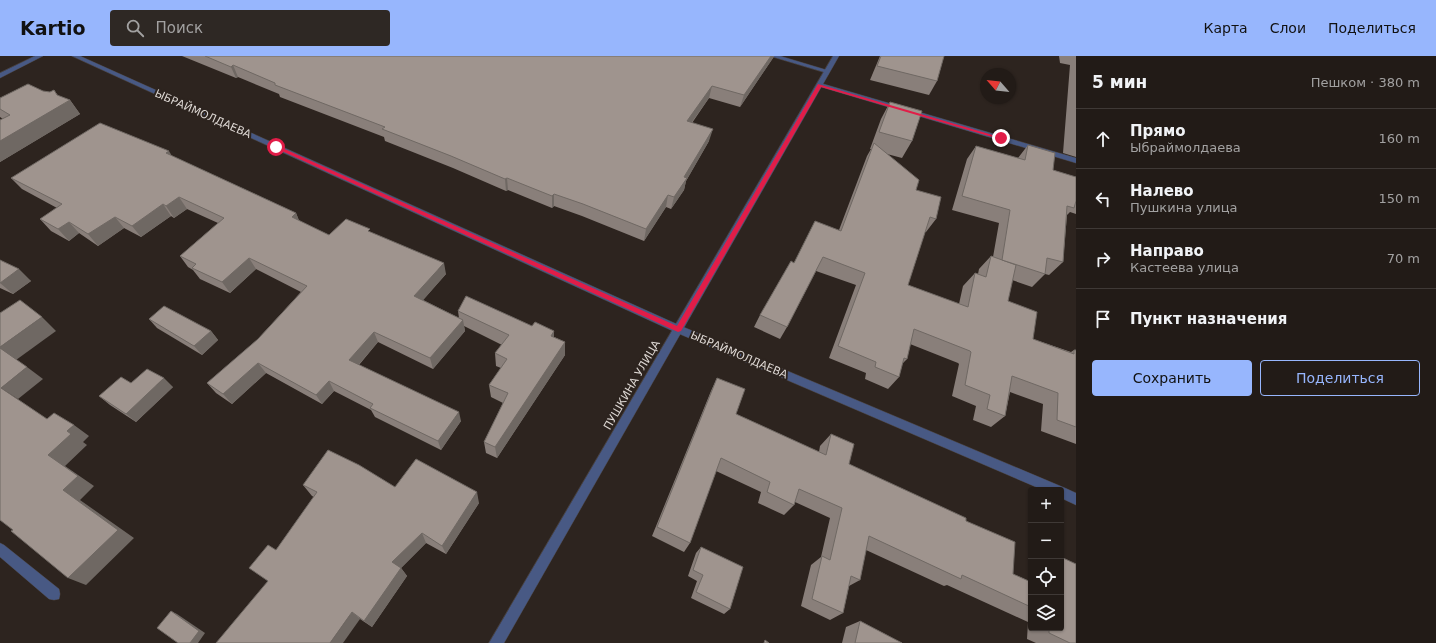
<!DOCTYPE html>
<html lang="ru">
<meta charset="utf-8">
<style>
body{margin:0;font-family:"DejaVu Sans",sans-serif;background:#2e2824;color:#f1f3f6}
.controls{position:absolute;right:12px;bottom:12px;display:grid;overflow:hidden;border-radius:4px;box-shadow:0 1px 3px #0004}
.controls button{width:36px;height:36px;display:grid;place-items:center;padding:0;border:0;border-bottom:1px solid #3f3936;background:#221b17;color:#f1f3f6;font:20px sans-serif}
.compass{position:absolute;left:980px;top:12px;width:36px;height:36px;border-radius:50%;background:#221b17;box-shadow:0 1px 3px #0004;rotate:298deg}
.stop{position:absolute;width:12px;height:12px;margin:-9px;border:3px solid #e11d48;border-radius:50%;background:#fff}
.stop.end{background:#e11d48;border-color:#fff;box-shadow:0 1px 4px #0008}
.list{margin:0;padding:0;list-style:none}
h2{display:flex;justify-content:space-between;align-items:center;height:52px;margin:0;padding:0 16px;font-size:17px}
h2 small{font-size:13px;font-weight:400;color:#a2a1a1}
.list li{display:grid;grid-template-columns:26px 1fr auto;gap:12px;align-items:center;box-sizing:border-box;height:60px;padding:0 16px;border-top:1px solid #3f3936}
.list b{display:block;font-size:15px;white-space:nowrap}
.list p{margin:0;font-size:13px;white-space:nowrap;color:#a2a1a1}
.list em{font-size:13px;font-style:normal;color:#a2a1a1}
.actions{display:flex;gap:8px;padding:12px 16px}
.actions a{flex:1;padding:9px 0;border:1px solid #97b6fd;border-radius:4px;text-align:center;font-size:14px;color:#97b6fd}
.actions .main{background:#97b6fd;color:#111}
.icon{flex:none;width:22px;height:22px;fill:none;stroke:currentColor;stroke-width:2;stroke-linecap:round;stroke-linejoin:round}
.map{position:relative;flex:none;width:1076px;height:587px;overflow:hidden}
header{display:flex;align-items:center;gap:24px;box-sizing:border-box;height:56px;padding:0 20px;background:#97b6fd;color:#111}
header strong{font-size:19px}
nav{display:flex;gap:22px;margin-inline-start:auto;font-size:14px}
.search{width:280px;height:36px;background:#2e2824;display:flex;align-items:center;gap:10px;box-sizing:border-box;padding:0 14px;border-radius:4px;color:#a2a1a1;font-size:15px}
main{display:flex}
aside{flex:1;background:#221b17}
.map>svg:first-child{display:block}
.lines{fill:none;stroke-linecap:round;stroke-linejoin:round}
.minor-casing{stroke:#49413c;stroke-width:1}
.tertiary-casing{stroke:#49413c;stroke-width:1}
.minor{fill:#485984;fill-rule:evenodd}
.tertiary{fill:#485984;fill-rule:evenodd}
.wall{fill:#897f7a}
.shaded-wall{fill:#6f6863}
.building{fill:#9f948e;stroke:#6f6863}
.route{fill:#e11d48}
.labels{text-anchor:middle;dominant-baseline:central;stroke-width:4;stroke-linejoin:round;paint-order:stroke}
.street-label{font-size:11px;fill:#ddd7d3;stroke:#2d241f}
</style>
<header>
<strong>Kartio</strong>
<div class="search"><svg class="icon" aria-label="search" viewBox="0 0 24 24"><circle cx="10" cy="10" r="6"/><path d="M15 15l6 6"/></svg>Поиск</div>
<nav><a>Карта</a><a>Слои</a><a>Поделиться</a></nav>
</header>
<main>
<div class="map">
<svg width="1076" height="587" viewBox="0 0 1076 587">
<rect width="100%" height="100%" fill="#2d241f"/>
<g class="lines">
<defs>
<g id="minor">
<path d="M 35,0 L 43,0 L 0,22 L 0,17 Z"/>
<path d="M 72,0 L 80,0 L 681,270 L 1065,432 L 1076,437 L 1076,449 L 1061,442 L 1061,434 L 1043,434 L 675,276 Z"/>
<path d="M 770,0 L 780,0 L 830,15 L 827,17 Z"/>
<path d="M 820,27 L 1076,102 L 1076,107 L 818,30 L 817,29 Z"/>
<path d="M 0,487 L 4,489 L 59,533 L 60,538 L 59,543 L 54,544 L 49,543 L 0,501 Z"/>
</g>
<path id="tertiary" d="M 833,0 L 839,0 L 504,587 L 489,587 Z"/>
</defs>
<use href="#minor" class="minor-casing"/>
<use href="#tertiary" class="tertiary-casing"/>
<use href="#minor" class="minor"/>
<use href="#tertiary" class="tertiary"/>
</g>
<g class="wall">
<path d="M 182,0 L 774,0 L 773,2 L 740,51 L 709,42 L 692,67 L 709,85 L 686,125 L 684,134 L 671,153 L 666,151 L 644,185 L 582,160 L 554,150 L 552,152 L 508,134 L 506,135 L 453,112 L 385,85 L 384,81 L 280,41 L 279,38 L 238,21 L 236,22 Z"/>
<path d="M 880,0 L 944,0 L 937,25 L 929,39 L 870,24 Z"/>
<path d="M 1059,0 L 1076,0 L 1076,101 L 1063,97 L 1070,9 L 1060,7 Z"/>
<path d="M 54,34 L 58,40 L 70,44 L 80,58 L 0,106 L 0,64 L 3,63 L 0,61 L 0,42 L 50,36 Z"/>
<path d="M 890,46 L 912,85 L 902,102 L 887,98 L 916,134 L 936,163 L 926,176 L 925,176 L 908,229 L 959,248 L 963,230 L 975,217 L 978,218 L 979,213 L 991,200 L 993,201 L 999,167 L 952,154 L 967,103 L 976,90 L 1018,102 L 1028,89 L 1053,114 L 1076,121 L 1076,158 L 1070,156 L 1067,159 L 1063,206 L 1049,219 L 1045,218 L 1032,231 L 1012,224 L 1008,245 L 1033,283 L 1071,296 L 1074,294 L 1076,294 L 1076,388 L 1041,375 L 1043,348 L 1010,336 L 1005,360 L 991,371 L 973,364 L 976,350 L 952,340 L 959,308 L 958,307 L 910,288 L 907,303 L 902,308 L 899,321 L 888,333 L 865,323 L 866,317 L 829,302 L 856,229 L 816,215 L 787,271 L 780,283 L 754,271 L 760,259 L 794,207 L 839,174 L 867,100 L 871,93 L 870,93 L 881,63 Z"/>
<path d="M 172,100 L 296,157 L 299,165 L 329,179 L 370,176 L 446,218 L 423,244 L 459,262 L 458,255 L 554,275 L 554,281 L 565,286 L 565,299 L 497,402 L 486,397 L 484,386 L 503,347 L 491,341 L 489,329 L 501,312 L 496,310 L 495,297 L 502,289 L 464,270 L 465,275 L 433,313 L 378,286 L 359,309 L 461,365 L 441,394 L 375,361 L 371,354 L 334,335 L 322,348 L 266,317 L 232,348 L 216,337 L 207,327 L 258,283 L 301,236 L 256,213 L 230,237 L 200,223 L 193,214 L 188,211 L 180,200 L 218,167 L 187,153 L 174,162 L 171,160 L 141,181 L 124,172 L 98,190 L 79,177 L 69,185 L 51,175 L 40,163 L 57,152 L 22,133 L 11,122 Z"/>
<path d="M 0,204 L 31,225 L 13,238 L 0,232 Z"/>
<path d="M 149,263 L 211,275 L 218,284 L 202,299 L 157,272 Z"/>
<path d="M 717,322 L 736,358 L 819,396 L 820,390 L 831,378 L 849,408 L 966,465 L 1013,518 L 1031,526 L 1031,572 L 1061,572 L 1076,587 L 1036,587 L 1027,583 L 1028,566 L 947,529 L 944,530 L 866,494 L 860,524 L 849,530 L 843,557 L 830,564 L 801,550 L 811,509 L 821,501 L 830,462 L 795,446 L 794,449 L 784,459 L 758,447 L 761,436 L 716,415 L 690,487 L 684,496 L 652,480 L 711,335 Z"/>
<path d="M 131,327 L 173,331 L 136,366 L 110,349 L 99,340 Z"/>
<path d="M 303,429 L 395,431 L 479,447 L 446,498 L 426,487 L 401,512 L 407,520 L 372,571 L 360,563 L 268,525 L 276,494 L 314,441 L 312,440 Z"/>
<path d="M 701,491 L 730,553 L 724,558 L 691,542 L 697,525 L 688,520 L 696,497 Z"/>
<path d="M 860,565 L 902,587 L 842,587 L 846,571 Z"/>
</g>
<g class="shaded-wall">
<path d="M 771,0 L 774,0 L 773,2 L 740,51 L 744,39 Z"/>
<path d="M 233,9 L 238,21 L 236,22 L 231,11 Z"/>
<path d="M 712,30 L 709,42 L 684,77 L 687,65 Z"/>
<path d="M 54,34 L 64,48 L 70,44 L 80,58 L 0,106 L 0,85 L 57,39 Z"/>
<path d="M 713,73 L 709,85 L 686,125 L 684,134 L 671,153 L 674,141 L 684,121 Z"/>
<path d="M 169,95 L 176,107 L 166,97 Z"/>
<path d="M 507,122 L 508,134 L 506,135 L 505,123 Z"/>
<path d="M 554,138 L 554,150 L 552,152 L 552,140 Z"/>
<path d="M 668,139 L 666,151 L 644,185 L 646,173 Z"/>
<path d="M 179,141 L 187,153 L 174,162 L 166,150 Z"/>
<path d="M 163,148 L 171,160 L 141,181 L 132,170 Z"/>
<path d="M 296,157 L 301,169 L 292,161 Z"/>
<path d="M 115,161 L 124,172 L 98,190 L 88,178 Z"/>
<path d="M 69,166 L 79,177 L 69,185 L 58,173 Z"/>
<path d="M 249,202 L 256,213 L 230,237 L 222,226 Z"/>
<path d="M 444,207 L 446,218 L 417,251 L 414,240 Z"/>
<path d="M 19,213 L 31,225 L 13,238 L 0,227 Z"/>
<path d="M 42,261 L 56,275 L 16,304 L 0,292 L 0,291 Z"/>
<path d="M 463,264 L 465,275 L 433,313 L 430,302 Z"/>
<path d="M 211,275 L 218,284 L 202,299 L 194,290 Z"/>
<path d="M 554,275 L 554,288 L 551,280 Z"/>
<path d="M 374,276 L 378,286 L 354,314 L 349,304 Z"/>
<path d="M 565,286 L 565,299 L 497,402 L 495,391 Z"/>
<path d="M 258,307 L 266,317 L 232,348 L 223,338 Z"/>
<path d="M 27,311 L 43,323 L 18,343 L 1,332 Z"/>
<path d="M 164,322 L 173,331 L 136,366 L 126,358 Z"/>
<path d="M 329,325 L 334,335 L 322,348 L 316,339 Z"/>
<path d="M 459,356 L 461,365 L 441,394 L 438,385 Z"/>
<path d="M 74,369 L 89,380 L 83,386 L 87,389 L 65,410 L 94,430 L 80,444 L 134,482 L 86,529 L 68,522 L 63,434 L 48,399 L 67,375 Z"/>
<path d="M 477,436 L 479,447 L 446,498 L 442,490 Z"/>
<path d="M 422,477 L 426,487 L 401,512 L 407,520 L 372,571 L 364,565 L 392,506 Z"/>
<path d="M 171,555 L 177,558 L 205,577 L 198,587 L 190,587 Z"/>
<path d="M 352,556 L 360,563 L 343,587 L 330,587 Z"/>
</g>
<g class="building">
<path d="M 205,0 L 771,0 L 744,39 L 712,30 L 687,65 L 713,73 L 684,121 L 687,122 L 674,141 L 668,139 L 646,173 L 583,148 L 554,138 L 552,140 L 507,122 L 505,123 L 451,100 L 382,73 L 385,71 L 275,29 L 275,27 L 233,9 L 231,11 Z"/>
<path d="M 881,0 L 944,0 L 937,25 L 877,10 Z"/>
<path d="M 28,28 L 43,35 L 50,36 L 54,34 L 57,39 L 70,44 L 0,85 L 0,64 L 10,59 L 0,53 L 0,42 Z"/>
<path d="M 890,46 L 922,55 L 912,85 L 879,76 Z"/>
<path d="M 100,67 L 169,95 L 166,97 L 296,157 L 292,161 L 329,179 L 346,163 L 370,173 L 368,175 L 444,207 L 414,240 L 463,264 L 430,302 L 374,276 L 349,304 L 459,356 L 438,385 L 370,352 L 373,348 L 329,325 L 316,339 L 258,307 L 223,338 L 207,327 L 258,283 L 307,230 L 249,202 L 222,226 L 192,212 L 196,208 L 180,200 L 224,162 L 179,141 L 166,150 L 163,148 L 132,170 L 115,161 L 88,178 L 69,166 L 58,173 L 40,163 L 62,148 L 11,122 Z"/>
<path d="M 874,87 L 919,124 L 916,134 L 941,141 L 936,163 L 930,161 L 908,229 L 968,251 L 975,217 L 986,221 L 991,200 L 1016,209 L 1008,245 L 1037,256 L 1033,283 L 1074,298 L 1074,294 L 1076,294 L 1076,371 L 1057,364 L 1058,337 L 1012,320 L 1005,360 L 987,353 L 990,339 L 965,329 L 971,296 L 970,295 L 914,273 L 907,303 L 904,302 L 899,321 L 875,311 L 876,306 L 838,290 L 865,217 L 823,201 L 787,271 L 760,259 L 791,205 L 794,207 L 815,165 L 841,175 Z"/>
<path d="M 1028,89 L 1055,97 L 1053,114 L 1076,121 L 1076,145 L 1074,152 L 1067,150 L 1063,206 L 1047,202 L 1045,218 L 1002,204 L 1010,154 L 962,140 L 976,90 L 1025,104 Z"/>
<path d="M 0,204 L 19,213 L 0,227 Z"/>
<path d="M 466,240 L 532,270 L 535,266 L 554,275 L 551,280 L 565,286 L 495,391 L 484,386 L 508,337 L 489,329 L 507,303 L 495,297 L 509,279 L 458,255 Z"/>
<path d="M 20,244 L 42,261 L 0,291 L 0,257 Z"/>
<path d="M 164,250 L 211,275 L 194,290 L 149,263 Z"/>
<path d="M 0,292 L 27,311 L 1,332 L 47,363 L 54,357 L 74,369 L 67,375 L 71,378 L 48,399 L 78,420 L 63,434 L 118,474 L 68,522 L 11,475 L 13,474 L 0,464 Z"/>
<path d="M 147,313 L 164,322 L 126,358 L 99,340 L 121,321 L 131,327 Z"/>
<path d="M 717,322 L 745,333 L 736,358 L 826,399 L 831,378 L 854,388 L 849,408 L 966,462 L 966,465 L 1015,486 L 1013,518 L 1031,526 L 1031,551 L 962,519 L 961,523 L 869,480 L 860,524 L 851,520 L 843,557 L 812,543 L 822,500 L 830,504 L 842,452 L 799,433 L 794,449 L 767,436 L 770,426 L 721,402 L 690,487 L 657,471 Z"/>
<path d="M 328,394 L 359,409 L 395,431 L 416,403 L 477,436 L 442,490 L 422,477 L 392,506 L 401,512 L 364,565 L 352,556 L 330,587 L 216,587 L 268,525 L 249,512 L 268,489 L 276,494 L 317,436 L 303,429 Z"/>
<path d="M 701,491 L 743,511 L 730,553 L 696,536 L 703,519 L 693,514 Z"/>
<path d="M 1061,501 L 1076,508 L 1076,587 L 1070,587 L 1049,577 L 1049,572 L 1061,572 Z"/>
<path d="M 171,555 L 199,575 L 190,587 L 178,587 L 157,572 Z"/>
<path d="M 860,565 L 902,587 L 855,587 Z"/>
<path d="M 765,584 L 769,587 L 764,587 Z"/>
</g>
<path class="route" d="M 818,28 L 1003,82 L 999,83 L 821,31 L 681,275 L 678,276 L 273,91 L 278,90 L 677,270 Z"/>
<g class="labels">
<g class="street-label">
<text transform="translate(203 58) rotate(24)">ЫБРАЙМОЛДАЕВА</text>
<text transform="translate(739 299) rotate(23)">ЫБРАЙМОЛДАЕВА</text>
<text transform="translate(632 329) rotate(-60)">ПУШКИНА УЛИЦА</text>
</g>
</g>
</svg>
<div class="controls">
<button>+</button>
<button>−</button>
<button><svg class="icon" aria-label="locate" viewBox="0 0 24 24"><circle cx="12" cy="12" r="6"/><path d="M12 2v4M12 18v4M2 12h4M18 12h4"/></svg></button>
<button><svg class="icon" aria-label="layers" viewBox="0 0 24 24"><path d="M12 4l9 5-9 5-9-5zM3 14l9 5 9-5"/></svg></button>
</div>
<svg class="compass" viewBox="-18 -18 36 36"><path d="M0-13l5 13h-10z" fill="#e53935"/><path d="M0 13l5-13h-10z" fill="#a2a1a1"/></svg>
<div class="stop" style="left:276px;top:91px"></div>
<div class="stop end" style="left:1001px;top:82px"></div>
</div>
<aside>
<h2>5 мин<small>Пешком · 380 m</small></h2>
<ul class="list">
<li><svg class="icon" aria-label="ahead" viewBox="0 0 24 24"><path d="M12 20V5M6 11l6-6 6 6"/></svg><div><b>Прямо</b><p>Ыбраймолдаева</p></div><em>160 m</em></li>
<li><svg class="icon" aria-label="left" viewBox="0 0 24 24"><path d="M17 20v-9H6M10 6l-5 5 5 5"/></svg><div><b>Налево</b><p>Пушкина улица</p></div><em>150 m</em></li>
<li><svg class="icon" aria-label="right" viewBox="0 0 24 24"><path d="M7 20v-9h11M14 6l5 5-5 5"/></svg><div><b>Направо</b><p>Кастеева улица</p></div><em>70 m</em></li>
<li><svg class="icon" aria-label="arrive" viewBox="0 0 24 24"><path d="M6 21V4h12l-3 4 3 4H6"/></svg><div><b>Пункт назначения</b></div></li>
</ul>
<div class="actions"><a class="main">Сохранить</a><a>Поделиться</a></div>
</aside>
</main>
